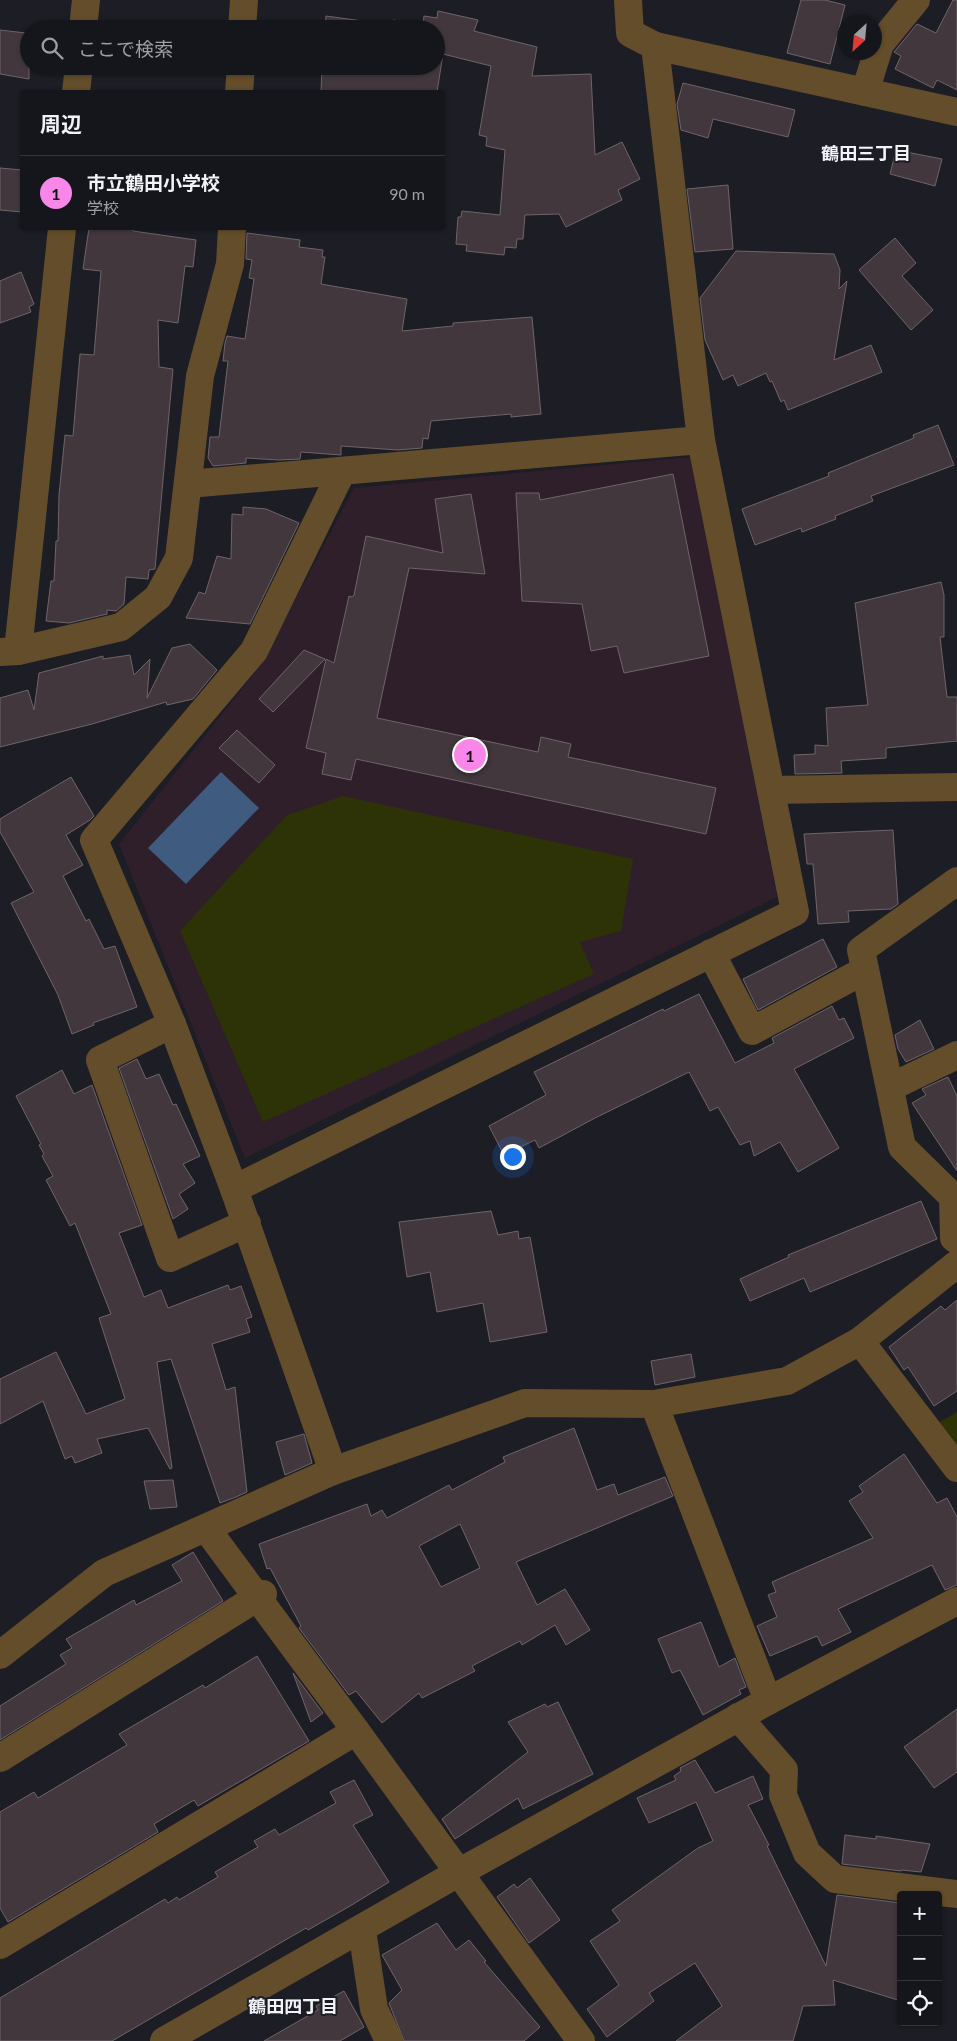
<!DOCTYPE html>
<html lang="ja">
<meta charset="utf-8">
<style>
body{margin:0;font-family:Lato,"Noto Sans JP",sans-serif;background:#222329;color:#f1f3f6}
.controls{position:absolute;right:15px;bottom:15px;display:grid;overflow:hidden;border-radius:5px;box-shadow:0 1px 4px #0004}
.controls button{width:45px;height:45px;display:grid;place-items:center;padding:0;border:0;border-bottom:1px solid #34353b;background:#15161c;color:#f1f3f6;font:25px sans-serif}
.compass{position:absolute;left:837px;top:15px;width:45px;height:45px;border-radius:50%;background:#15161c;box-shadow:0 1px 4px #0004;rotate:206deg}
.you{position:absolute;left:512px;top:1156px;width:18px;height:18px;margin:-12px;border:4px solid #fff;border-radius:50%;background:#1a73e8;box-shadow:0 0 0 8px #1a73e833}
.badge{display:grid;place-items:center;width:32px;height:32px;border-radius:50%;background:#f987e9;color:#111;font-size:16px;font-weight:700}
.pin{position:absolute;translate:-50% -50%;border:2px solid #fff;box-shadow:0 1px 5px #0006}
.list{margin:0;padding:0;list-style:none}
h2{display:flex;justify-content:space-between;align-items:center;height:65px;margin:0;padding:0 20px;font-size:21px}
h2 small{font-size:16px;font-weight:400;color:#9d9fa3}
.list li{display:grid;grid-template-columns:32px 1fr auto;gap:15px;align-items:center;box-sizing:border-box;height:75px;padding:0 20px;border-top:1px solid #34353b}
.list b{display:block;font-size:19px;white-space:nowrap}
.list p{margin:0;font-size:16px;white-space:nowrap;color:#9d9fa3}
.list em{font-size:16px;font-style:normal;color:#9d9fa3}
.icon{flex:none;width:28px;height:28px;fill:none;stroke:currentColor;stroke-width:2;stroke-linecap:round;stroke-linejoin:round}
.map{position:relative;flex:none;width:957px;height:2041px;overflow:hidden}
.search{position:absolute;background:#15161c;box-shadow:0 1px 4px #0004;left:20px;top:20px;width:425px;height:55px;display:flex;align-items:center;gap:12px;box-sizing:border-box;padding:0 18px;border-radius:28px;color:#9d9fa3;font-size:19px}
.panel{position:absolute;background:#15161c;box-shadow:0 1px 4px #0004;left:20px;top:90px;width:425px;height:140px;border-radius:5px}
.map>svg:first-child{display:block}
.education{fill:#2e1f2b}
.green{fill:#2d3207}
.water{fill:#405b80}
.building{fill:#41373c;stroke:#6f6469;fill-rule:evenodd}
.lines{fill:none;stroke-linecap:round;stroke-linejoin:round}
.minor{stroke:#634d2b;stroke-width:28}
.labels{text-anchor:middle;dominant-baseline:central;stroke-width:4;stroke-linejoin:round;paint-order:stroke}
.neighbourhood-label{font-size:18px;font-weight:bold;fill:#f2f3f9;stroke:#1c1d25}
</style>
<div class="map">
<svg width="957" height="2041" viewBox="0 0 957 2041">
<rect width="100%" height="100%" fill="#1c1d25"/>
<path class="education" d="M 691,457 L 777,897 L 245,1158 L 119,844 L 261,665 L 354,488 Z"/>
<g class="green">
<path d="M 343,796 L 633,859 L 621,931 L 580,942 L 594,974 L 263,1122 L 180,931 L 287,815 Z"/>
<path d="M 957,1412 L 957,1468 L 927,1429 Z"/>
</g>
<path class="water" d="M 221,772 L 259,808 L 186,884 L 148,848 Z"/>
<g class="building">
<path d="M 801,0 L 825,0 L 845,5 L 830,64 L 787,53 Z"/>
<path d="M 953,0 L 957,0 L 957,90 L 937,80 L 933,88 L 895,69 L 901,56 L 894,52 L 917,24 L 936,33 Z"/>
<path d="M 438,11 L 478,20 L 474,31 L 537,47 L 532,76 L 591,74 L 595,155 L 622,142 L 640,179 L 618,190 L 622,200 L 566,227 L 559,214 L 525,215 L 523,239 L 517,239 L 516,248 L 505,247 L 504,255 L 466,251 L 467,245 L 456,244 L 458,217 L 461,217 L 462,211 L 500,215 L 505,150 L 486,146 L 487,137 L 479,135 L 491,66 L 443,54 L 437,92 L 321,92 L 322,66 L 436,66 L 436,29 L 325,29 L 326,16 L 392,25 L 393,20 L 423,24 L 424,16 L 437,18 Z"/>
<path d="M 0,30 L 26,33 L 26,37 L 29,38 L 29,79 L 0,74 Z"/>
<path d="M 683,83 L 795,110 L 788,137 L 713,119 L 708,138 L 681,130 L 677,104 Z"/>
<path d="M 896,150 L 942,159 L 935,186 L 890,174 Z"/>
<path d="M 0,168 L 22,170 L 22,212 L 0,210 Z"/>
<path d="M 728,185 L 733,249 L 695,252 L 687,189 Z"/>
<path d="M 89,228 L 133,228 L 133,231 L 196,240 L 193,267 L 185,266 L 178,323 L 158,320 L 159,367 L 173,369 L 155,569 L 149,570 L 148,579 L 126,577 L 124,604 L 116,611 L 107,610 L 107,614 L 69,623 L 46,621 L 51,581 L 54,581 L 56,541 L 58,541 L 59,495 L 65,435 L 73,436 L 80,354 L 94,355 L 101,271 L 83,269 Z"/>
<path d="M 247,233 L 300,240 L 299,247 L 323,250 L 322,257 L 325,257 L 321,284 L 407,299 L 402,331 L 453,326 L 453,323 L 532,317 L 541,414 L 511,417 L 511,414 L 431,421 L 428,439 L 423,438 L 422,448 L 398,450 L 341,446 L 341,455 L 301,452 L 300,459 L 279,460 L 246,458 L 246,463 L 213,466 L 208,458 L 210,437 L 219,437 L 228,361 L 223,361 L 225,343 L 227,336 L 245,339 L 254,279 L 249,278 L 252,260 L 246,259 Z"/>
<path d="M 895,238 L 916,263 L 902,276 L 933,310 L 911,330 L 859,270 Z"/>
<path d="M 736,251 L 834,254 L 840,270 L 839,289 L 847,281 L 834,360 L 871,345 L 882,372 L 788,410 L 784,400 L 781,402 L 772,381 L 770,382 L 766,373 L 738,386 L 733,375 L 723,380 L 705,340 L 700,298 Z"/>
<path d="M 21,272 L 34,304 L 29,307 L 31,312 L 0,323 L 0,281 Z"/>
<path d="M 938,425 L 954,465 L 871,496 L 873,501 L 835,516 L 836,519 L 802,532 L 801,528 L 755,545 L 742,509 L 829,476 L 828,473 L 914,438 L 913,435 Z"/>
<path d="M 673,474 L 709,656 L 624,673 L 617,646 L 591,651 L 582,604 L 522,601 L 516,493 L 539,493 L 540,500 Z"/>
<path d="M 471,494 L 485,574 L 409,568 L 377,718 L 538,752 L 541,737 L 571,744 L 568,757 L 716,788 L 706,834 L 356,759 L 351,780 L 322,774 L 326,753 L 306,748 L 326,659 L 334,663 L 349,596 L 352,597 L 354,595 L 366,536 L 443,553 L 435,499 Z"/>
<path d="M 243,507 L 266,509 L 299,523 L 250,624 L 186,618 L 199,592 L 205,594 L 217,556 L 231,559 L 232,514 L 243,515 Z"/>
<path d="M 941,582 L 944,595 L 944,637 L 940,637 L 947,697 L 957,697 L 957,741 L 886,748 L 886,758 L 841,761 L 842,773 L 795,774 L 794,755 L 815,754 L 815,745 L 828,746 L 826,708 L 868,705 L 855,603 Z"/>
<path d="M 190,644 L 217,670 L 193,699 L 167,705 L 166,702 L 92,724 L 0,747 L 0,698 L 28,690 L 34,710 L 39,673 L 103,656 L 103,659 L 130,655 L 134,675 L 150,659 L 147,698 L 172,648 Z"/>
<path d="M 304,650 L 325,659 L 273,712 L 259,699 Z"/>
<path d="M 237,730 L 275,765 L 259,783 L 219,748 Z"/>
<path d="M 71,777 L 94,816 L 90,820 L 66,835 L 83,865 L 63,876 L 86,921 L 89,919 L 104,949 L 115,946 L 137,1007 L 93,1023 L 94,1025 L 72,1034 L 58,995 L 11,903 L 34,892 L 0,832 L 0,819 Z"/>
<path d="M 893,830 L 898,904 L 891,909 L 848,911 L 849,922 L 818,924 L 813,864 L 807,864 L 804,834 Z"/>
<path d="M 823,939 L 837,967 L 758,1010 L 743,979 Z"/>
<path d="M 699,994 L 735,1063 L 774,1043 L 772,1038 L 832,1006 L 839,1020 L 844,1018 L 854,1038 L 794,1069 L 839,1148 L 798,1172 L 780,1142 L 754,1156 L 750,1141 L 740,1145 L 718,1107 L 710,1111 L 689,1072 L 595,1118 L 539,1148 L 535,1140 L 504,1155 L 489,1126 L 546,1095 L 534,1072 L 663,1009 L 664,1011 Z"/>
<path d="M 920,1020 L 934,1049 L 906,1062 L 898,1049 L 895,1035 Z"/>
<path d="M 137,1059 L 146,1079 L 159,1074 L 173,1105 L 176,1104 L 200,1156 L 183,1164 L 195,1183 L 179,1194 L 188,1209 L 173,1219 L 119,1068 Z"/>
<path d="M 62,1070 L 74,1094 L 92,1085 L 142,1225 L 119,1233 L 144,1297 L 161,1290 L 168,1308 L 228,1285 L 230,1290 L 241,1286 L 252,1317 L 246,1319 L 250,1332 L 212,1344 L 226,1390 L 235,1387 L 247,1492 L 236,1497 L 220,1503 L 171,1359 L 157,1362 L 172,1468 L 170,1469 L 148,1428 L 97,1439 L 102,1453 L 75,1463 L 72,1456 L 65,1459 L 43,1401 L 0,1424 L 0,1379 L 56,1352 L 86,1414 L 125,1399 L 99,1318 L 111,1314 L 75,1223 L 70,1226 L 46,1180 L 53,1176 L 42,1156 L 44,1154 L 39,1145 L 41,1144 L 16,1096 Z"/>
<path d="M 948,1077 L 957,1096 L 957,1171 L 912,1103 L 926,1095 L 922,1089 Z"/>
<path d="M 921,1201 L 937,1239 L 810,1292 L 804,1278 L 750,1301 L 740,1279 L 789,1257 L 788,1255 Z"/>
<path d="M 491,1211 L 498,1235 L 518,1231 L 519,1239 L 530,1237 L 547,1332 L 490,1342 L 483,1303 L 437,1312 L 430,1272 L 407,1277 L 399,1222 Z"/>
<path d="M 957,1300 L 957,1391 L 934,1406 L 908,1367 L 904,1370 L 889,1347 L 941,1306 L 945,1310 Z"/>
<path d="M 691,1354 L 695,1377 L 655,1385 L 651,1361 Z"/>
<path d="M 574,1428 L 597,1490 L 614,1484 L 618,1495 L 665,1477 L 673,1496 L 516,1562 L 537,1605 L 565,1589 L 590,1630 L 566,1645 L 555,1625 L 522,1645 L 520,1641 L 472,1666 L 475,1671 L 422,1698 L 419,1693 L 382,1723 L 356,1691 L 349,1695 L 299,1628 L 301,1626 L 270,1568 L 267,1569 L 259,1544 L 367,1504 L 371,1516 L 382,1510 L 387,1518 L 449,1485 L 452,1490 L 505,1462 L 503,1457 ZM 460,1524 L 480,1568 L 441,1587 L 419,1546 Z"/>
<path d="M 304,1434 L 312,1463 L 285,1475 L 276,1442 Z"/>
<path d="M 904,1454 L 937,1503 L 947,1498 L 957,1517 L 957,1585 L 945,1590 L 932,1565 L 838,1609 L 851,1632 L 822,1646 L 817,1636 L 770,1656 L 757,1626 L 777,1617 L 768,1595 L 776,1592 L 772,1582 L 873,1538 L 849,1501 L 863,1492 L 859,1486 Z"/>
<path d="M 173,1480 L 177,1507 L 150,1509 L 144,1481 Z"/>
<path d="M 193,1552 L 223,1601 L 0,1740 L 0,1706 L 66,1664 L 60,1655 L 72,1648 L 66,1639 L 134,1600 L 136,1605 L 182,1581 L 172,1565 Z"/>
<path d="M 701,1622 L 719,1667 L 735,1658 L 746,1687 L 739,1690 L 741,1694 L 703,1715 L 680,1670 L 672,1673 L 658,1639 Z"/>
<path d="M 257,1656 L 309,1741 L 198,1806 L 194,1800 L 154,1824 L 158,1832 L 8,1922 L 0,1908 L 0,1812 L 34,1792 L 38,1798 L 127,1745 L 119,1734 L 203,1685 L 205,1688 Z"/>
<path d="M 293,1673 L 323,1713 L 311,1722 Z"/>
<path d="M 558,1702 L 593,1774 L 523,1809 L 518,1798 L 455,1839 L 442,1819 L 528,1752 L 508,1722 L 545,1704 L 547,1707 Z"/>
<path d="M 957,1709 L 957,1772 L 934,1788 L 904,1747 Z"/>
<path d="M 695,1760 L 715,1793 L 753,1776 L 763,1799 L 748,1805 L 769,1845 L 767,1846 L 826,1966 L 837,1895 L 901,1903 L 901,2001 L 833,1980 L 835,2005 L 803,2006 L 793,2041 L 676,2041 L 722,2006 L 695,1963 L 649,1993 L 654,2001 L 607,2037 L 587,2009 L 619,1985 L 590,1941 L 620,1921 L 612,1910 L 698,1848 L 713,1841 L 696,1802 L 649,1823 L 637,1798 L 676,1780 L 674,1776 L 681,1771 L 680,1768 Z"/>
<path d="M 354,1780 L 373,1815 L 353,1825 L 389,1882 L 350,1906 L 308,1930 L 306,1928 L 112,2041 L 0,2041 L 0,1998 L 165,1899 L 168,1903 L 177,1897 L 179,1900 L 218,1877 L 215,1872 L 258,1847 L 254,1841 L 275,1829 L 279,1835 L 336,1803 L 330,1792 Z"/>
<path d="M 845,1835 L 876,1839 L 876,1836 L 930,1844 L 921,1872 L 901,1870 L 901,1871 L 842,1864 Z"/>
<path d="M 530,1878 L 560,1920 L 529,1943 L 497,1897 L 514,1884 L 517,1888 Z"/>
<path d="M 437,1923 L 456,1950 L 469,1940 L 486,1961 L 484,1962 L 540,2027 L 524,2041 L 404,2041 L 389,2003 L 402,1990 L 382,1955 Z"/>
<path d="M 344,1991 L 364,2027 L 340,2041 L 264,2041 L 318,2010 L 316,2006 Z"/>
</g>
<g class="lines">
<g class="minor">
<path d="M 83,29 L 86,0"/>
<path d="M 242,29 L 244,0"/>
<path d="M 655,46 L 957,112"/>
<path d="M 76,92 L 79,66"/>
<path d="M 239,92 L 241,66"/>
<path d="M 865,92 L 880,44 L 916,0"/>
<path d="M 188,484 L 701,440"/>
<path d="M 18,651 L 121,627 L 158,597 L 179,558 L 200,376 L 230,264 L 232,228"/>
<path d="M 1,652 L 18,651 L 62,228"/>
<path d="M 771,790 L 957,787"/>
<path d="M 957,881 L 861,950 L 902,1147 L 953,1197 L 954,1238 L 957,1240"/>
<path d="M 711,953 L 752,1031 L 865,970"/>
<path d="M 172,1024 L 100,1060 L 170,1258 L 247,1223"/>
<path d="M 891,1087 L 957,1055"/>
<path d="M 234,1189 L 172,1024 L 94,840 L 254,651 L 342,471"/>
<path d="M 860,1341 L 957,1468"/>
<path d="M 654,1404 L 768,1701"/>
<path d="M 333,1471 L 234,1189 L 795,912 L 701,440 L 655,46 L 630,33 L 628,0"/>
<path d="M 206,1528 L 356,1731 L 581,2041"/>
<path d="M 0,1655 L 104,1573 L 333,1471 L 525,1403 L 654,1404 L 787,1381 L 860,1341 L 957,1264"/>
<path d="M 738,1717 L 784,1770 L 783,1795 L 807,1853 L 835,1879 L 957,1894"/>
<path d="M 0,1758 L 263,1594"/>
<path d="M 362,1930 L 374,2009 L 389,2041"/>
<path d="M 0,1945 L 356,1731"/>
<path d="M 164,2041 L 458,1873 L 768,1701 L 957,1601"/>
</g>
</g>
<g class="labels">
<g class="neighbourhood-label">
<text x="866" y="153">鶴田三丁目</text>
<text x="293" y="2006">鶴田四丁目</text>
</g>
</g>
</svg>
<div class="controls">
<button>+</button>
<button>−</button>
<button><svg class="icon" aria-label="locate" viewBox="0 0 24 24"><circle cx="12" cy="12" r="6"/><path d="M12 2v4M12 18v4M2 12h4M18 12h4"/></svg></button>
</div>
<svg class="compass" viewBox="-18 -18 36 36"><path d="M0-13l5 13h-10z" fill="#e53935"/><path d="M0 13l5-13h-10z" fill="#9d9fa3"/></svg>
<div class="you"></div>
<div class="pin badge" style="left:470px;top:755px">1</div>
<div class="search"><svg class="icon" aria-label="search" viewBox="0 0 24 24"><circle cx="10" cy="10" r="6"/><path d="M15 15l6 6"/></svg>ここで検索</div>
<section class="panel">
<h2>周辺<small></small></h2>
<ul class="list">
<li><span class="badge">1</span><div><b>市立鶴田小学校</b><p>学校</p></div><em>90 m</em></li>
</ul>
</section>
</div>
